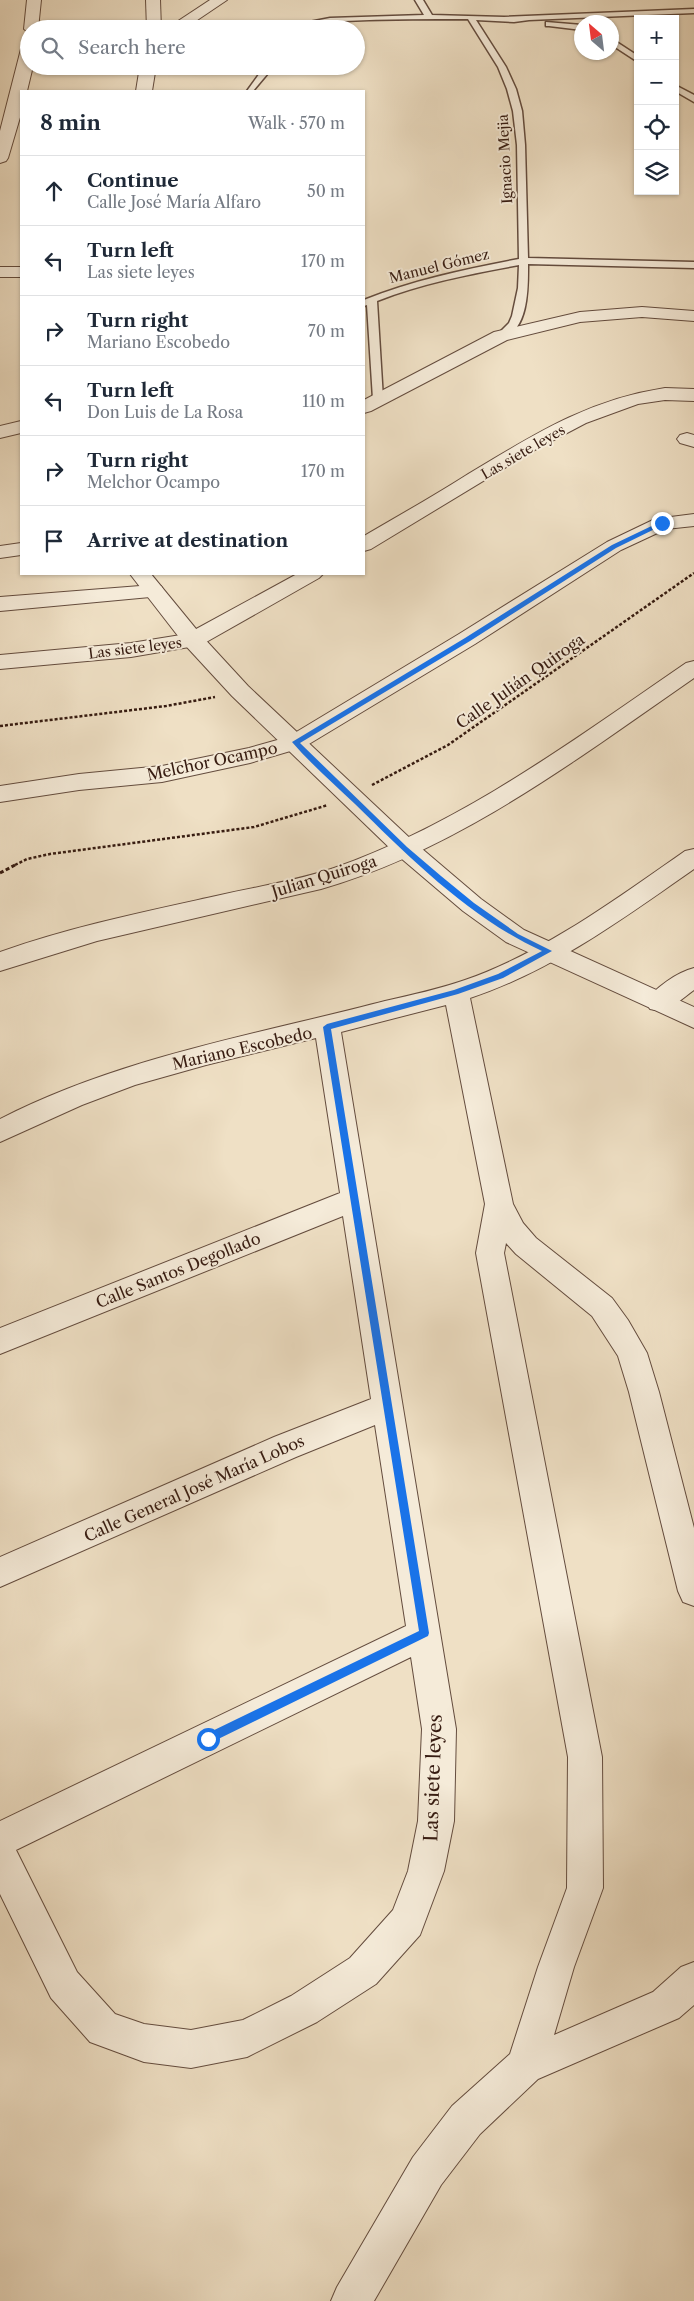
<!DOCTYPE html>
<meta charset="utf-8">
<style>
body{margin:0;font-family:"Libre Caslon Text",serif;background:#f6f6f7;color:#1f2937}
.controls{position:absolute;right:15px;top:15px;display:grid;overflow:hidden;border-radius:0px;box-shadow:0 1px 4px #0004}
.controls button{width:45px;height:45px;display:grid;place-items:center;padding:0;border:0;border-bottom:1px solid #e0e1e3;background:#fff;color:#1f2937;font:25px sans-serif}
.compass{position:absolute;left:574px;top:15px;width:45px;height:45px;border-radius:50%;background:#fff;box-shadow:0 1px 4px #0004;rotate:332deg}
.stop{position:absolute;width:15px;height:15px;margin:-11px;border:4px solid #1a73e8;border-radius:50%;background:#fff}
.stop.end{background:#1a73e8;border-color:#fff;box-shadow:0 1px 5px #0008}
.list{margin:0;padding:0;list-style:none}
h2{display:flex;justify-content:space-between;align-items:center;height:65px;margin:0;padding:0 20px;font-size:21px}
h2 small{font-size:16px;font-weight:400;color:#747a83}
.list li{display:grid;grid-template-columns:32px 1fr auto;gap:15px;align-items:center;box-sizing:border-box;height:70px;padding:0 20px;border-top:1px solid #e0e1e3}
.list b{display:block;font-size:19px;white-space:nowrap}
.list p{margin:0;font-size:16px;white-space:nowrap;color:#747a83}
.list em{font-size:16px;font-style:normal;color:#747a83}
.icon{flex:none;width:28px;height:28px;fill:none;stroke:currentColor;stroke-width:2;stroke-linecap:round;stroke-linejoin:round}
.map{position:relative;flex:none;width:694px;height:2301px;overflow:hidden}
.search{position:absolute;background:#fff;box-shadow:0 1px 4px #0004;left:20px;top:20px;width:345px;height:55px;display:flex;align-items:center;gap:12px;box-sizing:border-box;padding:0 18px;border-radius:28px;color:#747a83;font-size:19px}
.panel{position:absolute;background:#fff;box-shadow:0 1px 4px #0004;left:20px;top:90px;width:345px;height:485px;border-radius:0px}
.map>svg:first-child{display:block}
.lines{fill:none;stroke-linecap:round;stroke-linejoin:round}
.service-casing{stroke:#644c3e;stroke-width:3}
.minor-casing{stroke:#644c3e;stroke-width:2}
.tertiary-casing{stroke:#644c3e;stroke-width:2}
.path-far1{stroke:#361b11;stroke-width:2.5;stroke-dasharray:3 2;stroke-linecap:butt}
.path{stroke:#361b11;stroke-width:3;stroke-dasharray:4 2.5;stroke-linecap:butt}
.service{fill:#f5ebd9;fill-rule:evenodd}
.minor{fill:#f5ebd9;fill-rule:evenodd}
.tertiary{fill:#f5ebd9;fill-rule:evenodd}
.route{fill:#1a73e8}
.labels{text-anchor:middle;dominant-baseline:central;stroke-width:4;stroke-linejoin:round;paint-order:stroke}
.far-street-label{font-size:14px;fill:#361b11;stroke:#f5ebd9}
.street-label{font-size:16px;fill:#361b11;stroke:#f5ebd9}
.near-street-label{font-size:19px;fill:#361b11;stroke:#f5ebd9}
</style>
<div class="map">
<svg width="694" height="2301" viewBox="0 0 694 2301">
<rect width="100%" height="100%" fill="#efe0c5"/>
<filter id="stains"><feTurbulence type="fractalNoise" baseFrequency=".004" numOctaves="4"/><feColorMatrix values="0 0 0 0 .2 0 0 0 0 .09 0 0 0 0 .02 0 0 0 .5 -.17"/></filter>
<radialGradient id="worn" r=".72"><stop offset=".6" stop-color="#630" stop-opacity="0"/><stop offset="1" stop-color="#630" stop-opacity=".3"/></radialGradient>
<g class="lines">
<defs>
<g id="service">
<path d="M 415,0 L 423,0 L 432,15 L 504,17 L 694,9 L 694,13 L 529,20 L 514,22 L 476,20 L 506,67 L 516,89 L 522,111 L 525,145 L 528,258 L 694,262 L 694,268 L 528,264 C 528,287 529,331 501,339 L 496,336 L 509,323 L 512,316 L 518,288 L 519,265 C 470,274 423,283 377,301 L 383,399 L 378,402 L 373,399 L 367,305 L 364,306 L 364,300 C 414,280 466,269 519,259 L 517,145 L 513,111 L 507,89 L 498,67 L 468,19 C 427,19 386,19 345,21 C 321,23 298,29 273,29 L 330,18 L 424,15 Z"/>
<path d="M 546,22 L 582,25 L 582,30 L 549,26 L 546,26 Z"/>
<path d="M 612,39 L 638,56 L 638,62 L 612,45 Z"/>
<path d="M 265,66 L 274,66 L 253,91 L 247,91 Z"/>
<path d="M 675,85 L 694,95 L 694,102 L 675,91 Z"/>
</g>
<g id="minor">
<path d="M 27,0 L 41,0 L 38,29 L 29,29 L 29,33 L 24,29 Z"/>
<path d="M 146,0 L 160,0 L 161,29 L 147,29 Z"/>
<path d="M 210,0 L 227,0 L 184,29 L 166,29 Z"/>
<path d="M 29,45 L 29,66 L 33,66 L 27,91 L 21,91 L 21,114 L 8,158 L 6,161 L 0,163 L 0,131 L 21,49 Z"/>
<path d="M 140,66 L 156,66 L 152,91 L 136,91 Z"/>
<rect x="0" y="267" width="21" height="10"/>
<path d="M 642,307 L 694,311 L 694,321 L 642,317 L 580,322 L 507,340 L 371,411 L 364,413 L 364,400 L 494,332 L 580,312 Z"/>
<path d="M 665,388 L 694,389 L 694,401 L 665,400 L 638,404 L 586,423 L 531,452 L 371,549 L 364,551 L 364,536 C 398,516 432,497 465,476 C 532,436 586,400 665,388 Z"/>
<path d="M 687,433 L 694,435 L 694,447 L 680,443 L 677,439 L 680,435 Z"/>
<path d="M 694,514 L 694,526 L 666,529 L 621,550 L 475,644 L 304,747 L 250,763 L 162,782 L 79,790 L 0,802 L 0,786 L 79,774 L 162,766 L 249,748 L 288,737 L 459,634 L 607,542 L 655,519 Z"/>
<path d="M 21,543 L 21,555 L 0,558 L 0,546 Z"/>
<path d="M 297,574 L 323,574 L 319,578 L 201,645 L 131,657 L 0,669 L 0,655 L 131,643 L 187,634 Z"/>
<path d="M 153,585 L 161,586 L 164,591 L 161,596 L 0,611 L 0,597 Z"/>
<path d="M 694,661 L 694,678 C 577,759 459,849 321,889 L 97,941 L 0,971 L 0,952 C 70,927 143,912 216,896 C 255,887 296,881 334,868 C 463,823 575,739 686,663 Z"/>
<path d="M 694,849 L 694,869 C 624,918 552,971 470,998 L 513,1204 L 523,1223 L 536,1238 L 612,1298 L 628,1320 L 647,1353 L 659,1392 L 694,1528 L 694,1606 L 683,1602 L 678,1591 L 629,1392 L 618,1356 L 592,1316 L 516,1254 L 506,1243 L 504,1253 L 602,1757 L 603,1888 L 574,1967 L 554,2035 L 653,1992 L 681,1967 L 694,1962 L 694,2005 L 679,2018 L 538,2079 L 480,2134 L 441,2185 L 374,2301 L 331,2301 L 337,2287 L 413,2157 L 452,2106 L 510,2054 L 538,1967 L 567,1888 L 568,1757 L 476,1253 L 485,1204 L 446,1005 L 341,1032 L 456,1729 L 454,1821 L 444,1871 L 420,1935 L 376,1984 L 317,2022 L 247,2057 L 191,2068 L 144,2062 L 90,2042 L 51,1998 L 0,1894 L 0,1821 L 406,1626 L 375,1425 L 296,1457 L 0,1587 L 0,1557 L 274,1437 L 371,1399 L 343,1216 L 0,1354 L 0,1328 L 340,1193 L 316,1038 L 206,1065 L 135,1085 L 82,1105 L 0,1142 L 0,1119 C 121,1057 255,1035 385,1001 C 412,995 439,989 465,980 C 545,952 616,899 685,851 ZM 411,1657 L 422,1729 L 418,1821 L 408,1871 L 393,1910 L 350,1958 L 291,1996 L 243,2020 L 191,2030 L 144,2024 L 115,2014 L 77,1972 L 16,1850 Z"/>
<path d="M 694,968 L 694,990 C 680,1000 668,1014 650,1009 L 646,1002 C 654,988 678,972 694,968 Z"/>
</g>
<g id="tertiary">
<path d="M 21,421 L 21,433 L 0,438 L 0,426 Z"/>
<path d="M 130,574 L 151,574 L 201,635 L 248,686 L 414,842 L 481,899 L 524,930 L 694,1007 L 694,1028 L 506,942 L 463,911 L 396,854 L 232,696 L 185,645 Z"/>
</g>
</defs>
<use href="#service" class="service-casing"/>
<use href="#minor" class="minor-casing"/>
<use href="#tertiary" class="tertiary-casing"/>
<g class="path-far1">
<path d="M 0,726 L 166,706 L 215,697"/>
<path d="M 372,785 L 448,745 L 694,573"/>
<path d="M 15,865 L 27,859 L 50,854 L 254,827 L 328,805"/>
</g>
<path class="path" d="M 0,873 L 17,864"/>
<use href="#service" class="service"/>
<use href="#minor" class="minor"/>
<use href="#tertiary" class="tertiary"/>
</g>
<path class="route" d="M 662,521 L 665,524 L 616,548 L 470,641 L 300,743 L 407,847 L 441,876 L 474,903 L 518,934 L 552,951 L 503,978 L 458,994 L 331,1029 L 429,1633 L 428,1636 L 208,1744 L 204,1742 L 204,1735 L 419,1631 L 323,1027 L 327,1024 L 454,990 L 498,974 L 542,951 C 470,918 411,859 355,804 C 334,784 311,764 292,742 L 465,638 L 612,545 Z"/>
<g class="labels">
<g class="far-street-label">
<text transform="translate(505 159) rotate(-93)">Ignacio Mejia</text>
<text transform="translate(439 266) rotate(-14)">Manuel Gómez</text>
<text transform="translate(523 452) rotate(-30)">Las siete leyes</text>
<text transform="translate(135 648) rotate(-7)">Las siete leyes</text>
</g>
<g class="street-label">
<text transform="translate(520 681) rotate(-35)">Calle Julián Quiroga</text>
<text transform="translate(212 761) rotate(-12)">Melchor Ocampo</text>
<text transform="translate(324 876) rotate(-17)">Julian Quiroga</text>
<text transform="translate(242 1048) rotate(-13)">Mariano Escobedo</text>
<text transform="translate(178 1270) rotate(-22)">Calle Santos Degollado</text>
<text transform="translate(194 1488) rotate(-24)">Calle General José María Lobos</text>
</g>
<g class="near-street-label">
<text transform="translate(433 1778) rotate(-88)">Las siete leyes</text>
</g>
</g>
<rect width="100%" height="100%" filter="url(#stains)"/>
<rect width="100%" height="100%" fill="url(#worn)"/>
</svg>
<div class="controls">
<button>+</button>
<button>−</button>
<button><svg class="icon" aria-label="locate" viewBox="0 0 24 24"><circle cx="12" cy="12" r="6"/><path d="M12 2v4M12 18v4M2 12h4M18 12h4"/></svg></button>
<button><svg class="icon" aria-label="layers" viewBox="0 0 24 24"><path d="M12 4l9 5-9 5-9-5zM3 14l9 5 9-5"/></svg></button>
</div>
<svg class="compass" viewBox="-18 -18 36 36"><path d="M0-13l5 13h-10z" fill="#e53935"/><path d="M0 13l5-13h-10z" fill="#747a83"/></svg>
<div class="stop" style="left:208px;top:1739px"></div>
<div class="stop end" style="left:662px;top:523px"></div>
<div class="search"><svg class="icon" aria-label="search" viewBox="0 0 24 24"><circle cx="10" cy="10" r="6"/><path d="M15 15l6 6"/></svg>Search here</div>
<section class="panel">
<h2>8 min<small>Walk · 570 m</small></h2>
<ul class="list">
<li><svg class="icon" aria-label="ahead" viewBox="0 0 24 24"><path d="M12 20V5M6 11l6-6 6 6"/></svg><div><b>Continue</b><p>Calle José María Alfaro</p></div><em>50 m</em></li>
<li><svg class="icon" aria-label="left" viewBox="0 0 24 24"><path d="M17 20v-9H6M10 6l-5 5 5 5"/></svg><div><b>Turn left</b><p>Las siete leyes</p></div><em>170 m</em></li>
<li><svg class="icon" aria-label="right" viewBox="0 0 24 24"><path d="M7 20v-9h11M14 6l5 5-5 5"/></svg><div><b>Turn right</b><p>Mariano Escobedo</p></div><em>70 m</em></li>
<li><svg class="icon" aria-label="left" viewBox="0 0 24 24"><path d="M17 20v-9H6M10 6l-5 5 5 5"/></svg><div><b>Turn left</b><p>Don Luis de La Rosa</p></div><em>110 m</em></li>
<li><svg class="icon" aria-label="right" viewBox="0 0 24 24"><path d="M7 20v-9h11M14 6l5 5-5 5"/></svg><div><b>Turn right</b><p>Melchor Ocampo</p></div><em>170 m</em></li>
<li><svg class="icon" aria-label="arrive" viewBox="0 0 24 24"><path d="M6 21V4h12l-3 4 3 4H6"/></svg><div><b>Arrive at destination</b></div></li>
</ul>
</section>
</div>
